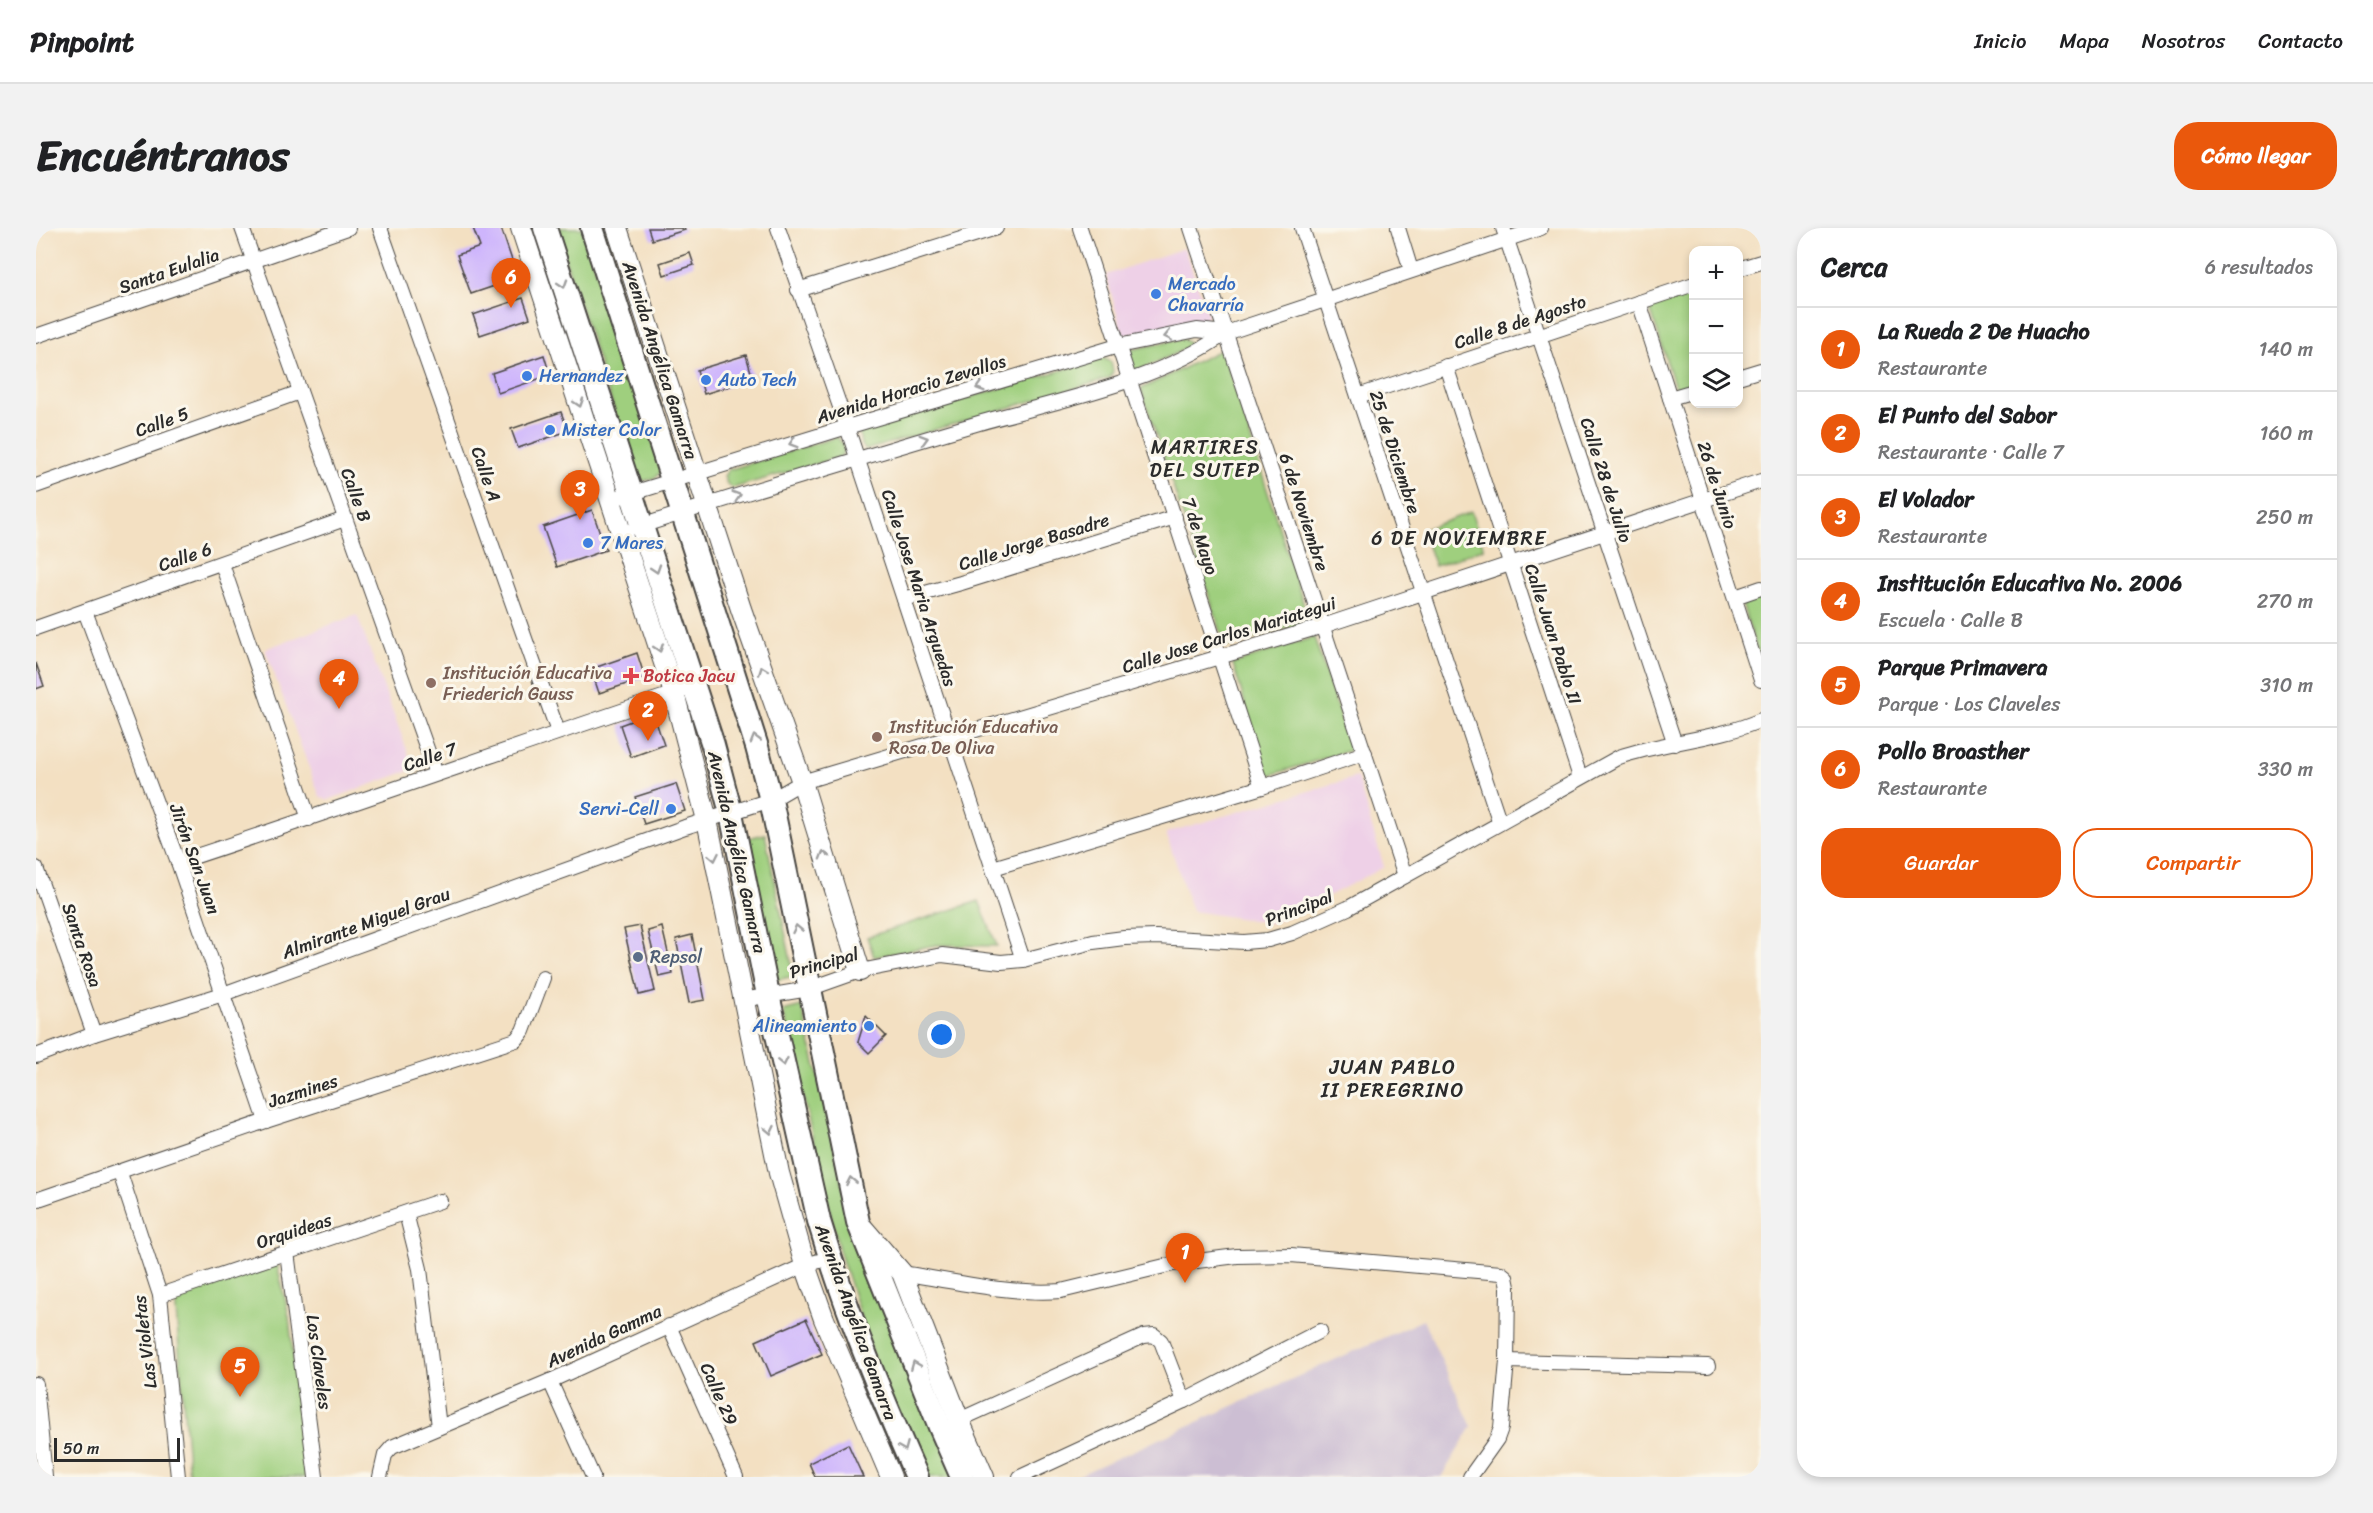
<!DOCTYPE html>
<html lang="es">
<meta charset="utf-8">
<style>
body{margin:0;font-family:Sriracha,sans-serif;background:#f2f2f2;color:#202124}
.controls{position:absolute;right:18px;top:18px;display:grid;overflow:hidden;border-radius:12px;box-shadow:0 3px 9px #0003}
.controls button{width:54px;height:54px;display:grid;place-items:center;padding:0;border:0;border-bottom:2px solid #e0e0e0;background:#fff;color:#202124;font:30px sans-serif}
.scale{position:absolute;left:18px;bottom:15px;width:126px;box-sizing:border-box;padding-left:6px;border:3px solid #2b2b2b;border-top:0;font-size:16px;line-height:21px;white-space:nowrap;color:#2b2b2b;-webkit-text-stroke:4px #fbf7ec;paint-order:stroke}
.you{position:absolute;left:906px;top:807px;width:21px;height:21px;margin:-15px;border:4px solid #fff;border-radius:50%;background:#1a73e8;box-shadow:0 0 0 9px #1a73e833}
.badge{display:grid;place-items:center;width:39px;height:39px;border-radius:50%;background:#ea580c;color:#fff;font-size:20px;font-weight:700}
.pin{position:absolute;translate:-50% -50px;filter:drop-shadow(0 2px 3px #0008)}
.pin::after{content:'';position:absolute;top:32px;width:21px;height:18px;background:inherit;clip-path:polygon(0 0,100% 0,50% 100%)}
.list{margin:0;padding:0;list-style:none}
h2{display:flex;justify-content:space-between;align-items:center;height:78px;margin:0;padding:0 24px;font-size:26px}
h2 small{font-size:20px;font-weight:400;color:#757577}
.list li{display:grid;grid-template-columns:39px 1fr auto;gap:18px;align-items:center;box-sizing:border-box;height:84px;padding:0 24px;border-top:2px solid #e0e0e0}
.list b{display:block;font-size:22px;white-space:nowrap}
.list p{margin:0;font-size:20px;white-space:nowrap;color:#757577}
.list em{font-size:20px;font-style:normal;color:#757577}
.actions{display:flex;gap:12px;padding:18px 24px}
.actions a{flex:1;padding:14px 0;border:2px solid #ea580c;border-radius:24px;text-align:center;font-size:21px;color:#ea580c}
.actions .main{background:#ea580c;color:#fff}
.icon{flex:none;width:33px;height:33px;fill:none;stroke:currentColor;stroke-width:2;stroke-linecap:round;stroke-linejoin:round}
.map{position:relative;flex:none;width:1725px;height:1249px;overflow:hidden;border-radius:24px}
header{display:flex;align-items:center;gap:36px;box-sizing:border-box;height:84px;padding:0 30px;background:#fff;border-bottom:2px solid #e0e0e0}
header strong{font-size:28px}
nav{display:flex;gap:33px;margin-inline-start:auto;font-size:21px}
.intro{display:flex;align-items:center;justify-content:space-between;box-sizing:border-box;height:144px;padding:0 36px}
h1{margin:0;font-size:42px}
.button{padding:15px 27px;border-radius:24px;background:#ea580c;color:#fff;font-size:21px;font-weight:700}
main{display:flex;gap:36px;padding:0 36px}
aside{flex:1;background:#fff;border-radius:24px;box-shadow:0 3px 9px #0003}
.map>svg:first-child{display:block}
.built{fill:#eed0e7}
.industrial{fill:#ccbed3}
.green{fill:#9fcf7e;stroke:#657d54;stroke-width:1.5}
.building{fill:#ceb5fc}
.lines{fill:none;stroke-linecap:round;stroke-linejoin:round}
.street-casing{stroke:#494642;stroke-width:16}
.secondary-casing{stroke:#494642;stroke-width:22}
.primary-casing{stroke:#494642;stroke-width:26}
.street{stroke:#fff;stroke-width:14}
.secondary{stroke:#fff;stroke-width:20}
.primary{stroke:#fff;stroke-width:22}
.oneway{stroke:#a0a0a0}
.shop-dot{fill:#3f7fe0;stroke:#fbf7ec;stroke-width:2}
.health-dot{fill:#e0444e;stroke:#fbf7ec;stroke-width:2}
.education-dot{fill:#8d6e63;stroke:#fbf7ec;stroke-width:2}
.service-dot{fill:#5c6f8a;stroke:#fbf7ec;stroke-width:2}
.labels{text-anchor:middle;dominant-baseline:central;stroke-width:6;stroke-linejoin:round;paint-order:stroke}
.street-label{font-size:18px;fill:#2b2b2b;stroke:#fbf7ec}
.shop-label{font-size:18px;fill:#366cbe;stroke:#fbf7ec;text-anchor:start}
.education-label{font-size:18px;fill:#785e54;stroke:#fbf7ec;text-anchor:start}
.health-label{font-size:18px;fill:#be3a42;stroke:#fbf7ec;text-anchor:start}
.service-label{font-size:18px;fill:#4e5e75;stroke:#fbf7ec;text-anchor:start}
.neighbourhood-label{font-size:20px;letter-spacing:1.5px;fill:#2b2b2b;stroke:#fbf7ec}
</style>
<header>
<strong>Pinpoint</strong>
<nav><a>Inicio</a><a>Mapa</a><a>Nosotros</a><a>Contacto</a></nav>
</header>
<div class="intro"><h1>Encuéntranos</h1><a class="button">Cómo llegar</a></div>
<main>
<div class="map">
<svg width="1725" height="1249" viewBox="0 0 1725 1249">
<rect width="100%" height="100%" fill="#fbf7ec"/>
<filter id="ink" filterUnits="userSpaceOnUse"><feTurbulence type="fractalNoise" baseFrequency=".0167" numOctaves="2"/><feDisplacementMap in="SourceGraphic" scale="12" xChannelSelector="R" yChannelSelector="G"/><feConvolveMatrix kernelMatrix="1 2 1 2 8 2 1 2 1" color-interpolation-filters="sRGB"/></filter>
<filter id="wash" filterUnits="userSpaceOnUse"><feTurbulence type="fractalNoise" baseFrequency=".008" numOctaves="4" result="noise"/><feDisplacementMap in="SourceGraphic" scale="24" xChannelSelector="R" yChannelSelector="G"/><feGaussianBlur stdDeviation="1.35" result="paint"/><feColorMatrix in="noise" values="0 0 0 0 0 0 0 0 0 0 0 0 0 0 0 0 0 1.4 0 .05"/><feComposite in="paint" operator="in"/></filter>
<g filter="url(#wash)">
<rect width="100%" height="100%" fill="#f3e0c2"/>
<g class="built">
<path d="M 1148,20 L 1172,86 L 1168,92 L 1087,108 L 1070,47 Z"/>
<path d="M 321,387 L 378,541 L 292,572 L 284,569 L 229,421 Z"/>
<path d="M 1321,549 L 1348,639 L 1258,686 L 1235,695 L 1156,683 L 1130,605 Z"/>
</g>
<path class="industrial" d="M 1387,1092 L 1436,1199 L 1405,1249 L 1039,1249 Z"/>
<g class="green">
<path d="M 519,0 L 546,0 L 626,243 C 619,251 612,254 601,252 Z"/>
<path d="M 1657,64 L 1657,158 L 1640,163 L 1613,77 Z"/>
<path d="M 1146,111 L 1154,115 L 1149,121 L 1095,146 L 1089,123 Z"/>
<path d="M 1186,121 L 1273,393 L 1190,419 L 1105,161 Z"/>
<path d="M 1067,130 L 1075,134 L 1077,143 L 1074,150 L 830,222 L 825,217 L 823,202 Z"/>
<path d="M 801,209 L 806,215 L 808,223 L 804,229 L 697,260 L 691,256 L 688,248 L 692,242 Z"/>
<path d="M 1435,284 L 1448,320 L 1399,338 L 1386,302 Z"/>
<path d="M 1725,369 L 1725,435 L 1706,376 Z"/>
<path d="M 1278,409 L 1315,522 L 1231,548 L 1197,436 Z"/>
<path d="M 729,606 L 758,748 L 736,753 L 708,611 Z"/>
<path d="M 943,673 L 961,718 L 900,717 L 838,729 L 831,709 Z"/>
<path d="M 766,778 L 813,985 L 919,1249 L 889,1249 L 842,1143 L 803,1022 L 747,783 Z"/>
<path d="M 241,1036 L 253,1088 L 270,1249 L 153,1249 L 139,1069 Z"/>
</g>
<g id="blocks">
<g class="building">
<path d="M 437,0 L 465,0 L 482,50 L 435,66 L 421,27 L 444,19 Z"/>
<path d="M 612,0 L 648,0 L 649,2 L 616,12 Z"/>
<path d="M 654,25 L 658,37 L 628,47 L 624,35 Z"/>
<path d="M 487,70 L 494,90 L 444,107 L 437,87 Z"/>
<path d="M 508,127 L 514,147 L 462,165 L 456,145 Z"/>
<path d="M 710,127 L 717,151 L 668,166 L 661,142 Z"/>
<path d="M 525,184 L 532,203 L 482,220 L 475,201 Z"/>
<path d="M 556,282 L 570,322 L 521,339 L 507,299 Z"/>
<path d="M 601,425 L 609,450 L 563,465 L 555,441 Z"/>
<path d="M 0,435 L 8,458 L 0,461 Z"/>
<path d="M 617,485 L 628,517 L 595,529 L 584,497 Z"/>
<path d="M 640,556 L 649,583 L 608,596 L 599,569 Z"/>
<path d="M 604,698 L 619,763 L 603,767 L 588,701 Z"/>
<path d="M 626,699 L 637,746 L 623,749 L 612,703 Z"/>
<path d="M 656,707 L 669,772 L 653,775 L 640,711 Z"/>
<path d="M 830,788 L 850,808 L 833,825 L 822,814 Z"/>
<path d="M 770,1091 L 786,1126 L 735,1148 L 720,1113 Z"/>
<path d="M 812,1216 L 827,1249 L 779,1249 L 773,1235 Z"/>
</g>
</g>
</g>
<g filter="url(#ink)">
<use href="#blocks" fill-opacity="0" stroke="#494642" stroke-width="1.5"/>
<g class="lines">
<defs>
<g id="street">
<path d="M 206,0 L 400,546"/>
<path d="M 344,0 L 522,504"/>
<path d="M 742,0 L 811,199 L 987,732"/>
<path d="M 1044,0 L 1226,559"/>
<path d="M 1155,0 L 1369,648"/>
<path d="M 1266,0 L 1464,595"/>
<path d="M 1362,0 L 1375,42"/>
<path d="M 1467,0 L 1639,516"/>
<path d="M 1702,41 L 1725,34"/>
<path d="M 762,62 L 960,0"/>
<path d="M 1603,74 L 1725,452"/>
<path d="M 0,108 L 312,0"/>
<path d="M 1410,138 L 1544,549"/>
<path d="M 1702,149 L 1725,142"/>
<path d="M 1322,168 L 1658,56"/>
<path d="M 1634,170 L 1658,163"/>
<path d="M 0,258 L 264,164"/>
<path d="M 574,272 L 811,199 L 1082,118 L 1161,102 L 1190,105"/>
<path d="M 599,300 C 713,263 828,229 943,195 C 1024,172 1121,154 1190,105 L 1505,0"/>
<path d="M 186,336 L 273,591"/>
<path d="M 1699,369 L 1725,360"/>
<path d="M 868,371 L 925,355 L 1139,289"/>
<path d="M 49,383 L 142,634 L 230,893"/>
<path d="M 0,400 L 309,291"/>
<path d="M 142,634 C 310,579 477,519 645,463"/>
<path d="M 0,640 L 58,806"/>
<path d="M 957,640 L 1226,559 L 1329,525"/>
<path d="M 706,772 L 773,761 L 824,743 L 906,727 L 965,734 L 987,732 L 1057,714 L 1088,710 L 1120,709 L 1208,714 L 1232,712 L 1256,705 L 1312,680 L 1583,529 C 1630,513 1679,512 1725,492"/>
<path d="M 0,828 L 58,806 L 187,766 L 649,599 L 735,572 L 766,554 L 1287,398 L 1725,253"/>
<path d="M 84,945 L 124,1067 L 142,1249"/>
<path d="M 0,972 L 230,893 L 480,812 L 487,803 L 507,750"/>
<path d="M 370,985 L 384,1041 L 403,1199"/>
<path d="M 251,1024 L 280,1249"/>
<path d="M 866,1045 C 915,1053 976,1067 1025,1063 L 1137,1036 L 1201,1028 L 1255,1027 L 1465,1045 L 1470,1049 L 1472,1059 L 1471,1133 L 1465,1200 L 1461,1211 L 1434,1249"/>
<path d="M 124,1067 L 404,973"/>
<path d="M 633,1098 L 700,1249"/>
<path d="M 1471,1133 L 1672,1138"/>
<path d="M 514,1153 L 557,1249"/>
<path d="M 0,1156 L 9,1249"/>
<path d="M 923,1192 L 1108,1108 L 1118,1107 L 1125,1113 L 1148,1173"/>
<path d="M 344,1249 L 349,1227 L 356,1219 L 514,1153 L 769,1037 L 794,1030"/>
<path d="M 984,1249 L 1148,1173 L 1284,1103"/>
</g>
<g id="secondary">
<path d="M 485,0 L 638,465 L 671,592 L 743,945 L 769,1037 L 788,1091 L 855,1249"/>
<path d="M 581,0 L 705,381 L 766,554 L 824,743"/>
<path d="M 827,1000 L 866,1045 L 923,1192 L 948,1249"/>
</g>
<g id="primary">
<path d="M 509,0 L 677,517 L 695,585 L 732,767 L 783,993 C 809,1081 844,1165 881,1249"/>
<path d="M 556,0 L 721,519 L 735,572 L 822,994 L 904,1199 L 926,1249"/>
</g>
</defs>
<use href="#street" class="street-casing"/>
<use href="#secondary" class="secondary-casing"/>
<use href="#primary" class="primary-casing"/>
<use href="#street" class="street"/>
<use href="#secondary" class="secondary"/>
<use href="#primary" class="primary"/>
</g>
<defs><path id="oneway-chevron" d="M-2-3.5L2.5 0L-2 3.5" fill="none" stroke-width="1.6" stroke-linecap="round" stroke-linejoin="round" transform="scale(1.5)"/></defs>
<g class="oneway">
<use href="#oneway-chevron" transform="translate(527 56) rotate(72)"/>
<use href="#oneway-chevron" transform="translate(1132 108) rotate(168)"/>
<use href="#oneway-chevron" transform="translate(944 159) rotate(163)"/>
<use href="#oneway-chevron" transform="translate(543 175) rotate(72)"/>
<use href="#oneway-chevron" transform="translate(888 211) rotate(-16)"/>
<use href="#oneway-chevron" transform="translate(757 215) rotate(163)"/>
<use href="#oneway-chevron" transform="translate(701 268) rotate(-17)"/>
<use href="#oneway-chevron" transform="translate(620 341) rotate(72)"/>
<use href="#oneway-chevron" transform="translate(623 420) rotate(72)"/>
<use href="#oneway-chevron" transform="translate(727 442) rotate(-110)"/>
<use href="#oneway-chevron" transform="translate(719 511) rotate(-106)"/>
<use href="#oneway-chevron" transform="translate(788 627) rotate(-107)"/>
<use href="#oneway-chevron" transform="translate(678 629) rotate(79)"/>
<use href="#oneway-chevron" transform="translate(761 701) rotate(-102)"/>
<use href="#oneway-chevron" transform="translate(747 834) rotate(78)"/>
<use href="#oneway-chevron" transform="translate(734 902) rotate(78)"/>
<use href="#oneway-chevron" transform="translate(815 953) rotate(-101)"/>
<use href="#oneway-chevron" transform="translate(879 1137) rotate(-112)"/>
<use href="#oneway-chevron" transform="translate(868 1219) rotate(67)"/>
</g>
</g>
<g class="shop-dot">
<circle cx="1120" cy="66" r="6"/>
<circle cx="491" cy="148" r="6"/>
<circle cx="670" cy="152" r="6"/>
<circle cx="514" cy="202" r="6"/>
<circle cx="552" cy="315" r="6"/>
<circle cx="635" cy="581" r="6"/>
<circle cx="833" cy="798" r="6"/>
</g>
<path class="health-dot" d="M592 439h6v6h6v6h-6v6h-6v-6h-6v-6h6z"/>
<g class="education-dot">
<circle cx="395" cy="455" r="6"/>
<circle cx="841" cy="509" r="6"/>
</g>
<circle class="service-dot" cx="602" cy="729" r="6"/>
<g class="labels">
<g class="street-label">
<text transform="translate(133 43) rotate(-19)">Santa Eulalia</text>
<text transform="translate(1484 94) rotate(-18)">Calle 8 de Agosto</text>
<text transform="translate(624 132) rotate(72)">Avenida Angélica Gamarra</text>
<text transform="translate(875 161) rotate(-17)">Avenida Horacio Zevallos</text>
<text transform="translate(126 194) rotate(-20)">Calle 5</text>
<text transform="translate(1359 224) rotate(72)">25 de Diciembre</text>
<text transform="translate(450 246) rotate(71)">Calle A</text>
<text transform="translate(1570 252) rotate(72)">Calle 28 de Julio</text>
<text transform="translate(1681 257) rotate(72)">26 de Junio</text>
<text transform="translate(320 267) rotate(70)">Calle B</text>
<text transform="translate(1268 284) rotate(72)">6 de Noviembre</text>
<text transform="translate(1164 308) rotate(72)">7 de Mayo</text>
<text transform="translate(998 314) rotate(-17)">Calle Jorge Basadre</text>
<text transform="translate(149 329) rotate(-19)">Calle 6</text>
<text transform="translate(883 360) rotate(72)">Calle Jose Maria Arguedas</text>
<text transform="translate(1517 406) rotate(72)">Calle Juan Pablo II</text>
<text transform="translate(1193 407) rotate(-17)">Calle Jose Carlos Mariategui</text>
<text transform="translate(394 529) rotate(-19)">Calle 7</text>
<text transform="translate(701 624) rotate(77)">Avenida Angélica Gamarra</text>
<text transform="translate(159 631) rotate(70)">Jirón San Juan</text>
<text transform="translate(1263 680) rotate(-21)">Principal</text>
<text transform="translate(330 695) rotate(-20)">Almirante Miguel Grau</text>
<text transform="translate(46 717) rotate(71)">Santa Rosa</text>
<text transform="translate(788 735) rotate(-16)">Principal</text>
<text transform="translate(267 863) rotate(-18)">Jazmines</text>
<text transform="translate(258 1003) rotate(-18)">Orquideas</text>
<text transform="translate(820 1094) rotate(70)">Avenida Angélica Gamarra</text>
<text transform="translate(568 1108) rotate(-25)">Avenida Gamma</text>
<text transform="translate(109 1114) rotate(-97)">Las Violetas</text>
<text transform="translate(283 1134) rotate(82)">Los Claveles</text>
<text transform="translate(683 1166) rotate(66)">Calle 29</text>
</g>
<g class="shop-label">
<text x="1132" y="56">Mercado<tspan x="1132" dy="21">Chavarría</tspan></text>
<text x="503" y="148">Hernandez</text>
<text x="682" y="152">Auto Tech</text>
<text x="526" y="202">Mister Color</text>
<text x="564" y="315">7 Mares</text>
<text x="623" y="581" text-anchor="end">Servi-Cell</text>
<text x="821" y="798" text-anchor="end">Alineamiento</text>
</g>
<g class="education-label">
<text x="407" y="445">Institución Educativa<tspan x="407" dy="21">Friederich Gauss</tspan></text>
<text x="853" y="499">Institución Educativa<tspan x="853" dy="21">Rosa De Oliva</tspan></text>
</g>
<g class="health-label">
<text x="607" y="448">Botica Jacu</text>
</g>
<g class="service-label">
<text x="614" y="729">Repsol</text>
</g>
<g class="neighbourhood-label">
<text x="1169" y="219">MARTIRES<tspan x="1169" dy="23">DEL SUTEP</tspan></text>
<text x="1423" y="310">6 DE NOVIEMBRE</text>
<text x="1357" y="839">JUAN PABLO<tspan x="1357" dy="23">II PEREGRINO</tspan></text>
</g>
</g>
</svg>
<div class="controls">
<button>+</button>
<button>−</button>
<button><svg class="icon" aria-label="layers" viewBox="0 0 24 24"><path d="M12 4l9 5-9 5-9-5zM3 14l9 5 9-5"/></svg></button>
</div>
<div class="scale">50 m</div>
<div class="you"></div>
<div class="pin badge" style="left:1149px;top:1055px">1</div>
<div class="pin badge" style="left:612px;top:513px">2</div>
<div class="pin badge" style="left:544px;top:292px">3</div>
<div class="pin badge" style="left:303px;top:481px">4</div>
<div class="pin badge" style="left:204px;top:1169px">5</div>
<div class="pin badge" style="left:475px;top:80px">6</div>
</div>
<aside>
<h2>Cerca<small>6 resultados</small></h2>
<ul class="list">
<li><span class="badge">1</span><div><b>La Rueda 2 De Huacho</b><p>Restaurante</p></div><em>140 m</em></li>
<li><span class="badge">2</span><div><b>El Punto del Sabor</b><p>Restaurante · Calle 7</p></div><em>160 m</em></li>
<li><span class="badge">3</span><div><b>El Volador</b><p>Restaurante</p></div><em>250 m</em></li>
<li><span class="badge">4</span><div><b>Institución Educativa No. 2006</b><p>Escuela · Calle B</p></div><em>270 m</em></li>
<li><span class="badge">5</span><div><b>Parque Primavera</b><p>Parque · Los Claveles</p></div><em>310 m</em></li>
<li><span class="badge">6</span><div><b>Pollo Broasther</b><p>Restaurante</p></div><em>330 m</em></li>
</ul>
<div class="actions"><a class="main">Guardar</a><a>Compartir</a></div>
</aside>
</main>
